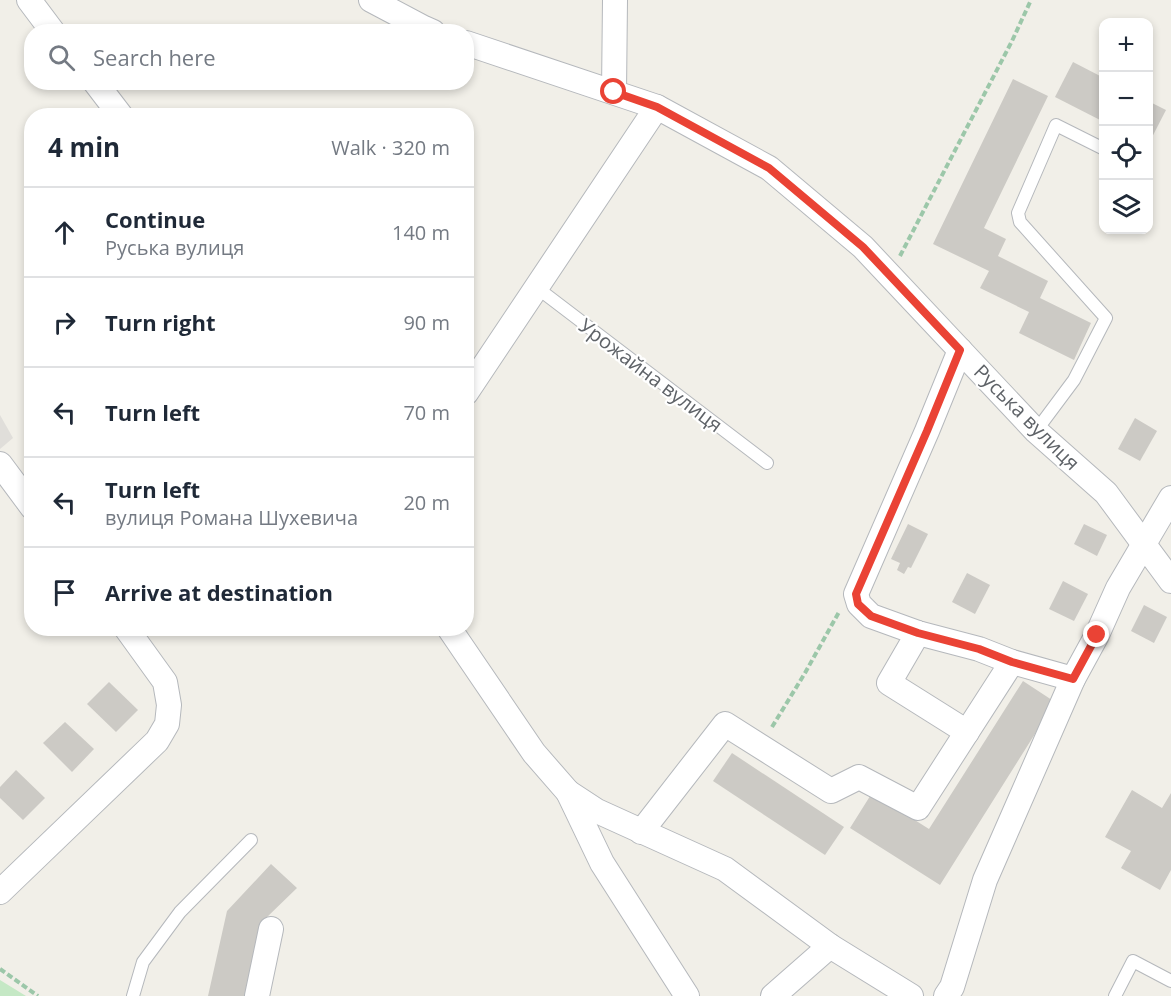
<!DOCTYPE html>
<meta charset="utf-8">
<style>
body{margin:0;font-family:"Open Sans",sans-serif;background:#f6f6f7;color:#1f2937}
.controls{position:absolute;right:18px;top:18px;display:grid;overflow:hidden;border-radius:12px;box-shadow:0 3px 9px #0003}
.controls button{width:54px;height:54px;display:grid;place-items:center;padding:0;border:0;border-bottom:2px solid #e0e1e3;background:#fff;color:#1f2937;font:30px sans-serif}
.stop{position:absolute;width:18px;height:18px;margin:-14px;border:4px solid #ea4335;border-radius:50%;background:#fff}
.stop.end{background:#ea4335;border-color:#fff;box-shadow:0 2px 6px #0008}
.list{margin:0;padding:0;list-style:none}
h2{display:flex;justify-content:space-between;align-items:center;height:78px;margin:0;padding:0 24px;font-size:26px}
h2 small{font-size:20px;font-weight:400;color:#747a83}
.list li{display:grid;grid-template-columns:39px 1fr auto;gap:18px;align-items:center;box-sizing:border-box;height:90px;padding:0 24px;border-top:2px solid #e0e1e3}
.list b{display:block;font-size:22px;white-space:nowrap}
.list p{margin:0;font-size:20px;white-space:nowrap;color:#747a83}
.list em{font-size:20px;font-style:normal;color:#747a83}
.icon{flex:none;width:33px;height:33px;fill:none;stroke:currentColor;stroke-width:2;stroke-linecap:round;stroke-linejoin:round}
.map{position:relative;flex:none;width:1171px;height:996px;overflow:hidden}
.search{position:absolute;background:#fff;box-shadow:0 3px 9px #0003;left:24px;top:24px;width:450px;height:66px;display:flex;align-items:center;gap:15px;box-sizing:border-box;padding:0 21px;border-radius:24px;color:#747a83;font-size:22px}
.panel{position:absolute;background:#fff;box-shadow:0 3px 9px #0003;left:24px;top:108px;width:450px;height:528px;border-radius:24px}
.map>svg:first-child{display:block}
.industrial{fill:#e0deda}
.green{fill:#c5e8c5}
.building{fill:#cccac5}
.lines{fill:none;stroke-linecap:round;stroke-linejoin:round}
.service-casing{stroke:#b5b8bc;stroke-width:14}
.minor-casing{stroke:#b5b8bc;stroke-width:26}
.path{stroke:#9cc7a9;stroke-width:4;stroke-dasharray:6 3;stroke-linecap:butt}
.service{stroke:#fff;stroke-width:12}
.minor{stroke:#fff;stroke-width:24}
.route{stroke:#ea4335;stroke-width:8}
.labels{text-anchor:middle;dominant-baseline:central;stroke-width:4.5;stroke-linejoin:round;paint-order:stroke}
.street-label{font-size:20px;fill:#5f6368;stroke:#fff}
</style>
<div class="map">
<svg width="1171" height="996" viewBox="0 0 1171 996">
<rect width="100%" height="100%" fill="#f1efe8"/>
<path class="industrial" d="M 0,415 L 13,438 L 0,449 Z"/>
<path class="green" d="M 0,980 L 26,996 L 0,996 Z"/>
<g class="building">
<path d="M 1073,62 L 1104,78 L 1104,122 L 1055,97 Z"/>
<path d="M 1013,79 L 1048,96 L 984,228 L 1006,239 L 998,256 L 1048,281 L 1040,298 L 1091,323 L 1074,360 L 1019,333 L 1029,312 L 980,288 L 989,271 L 933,244 Z"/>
<path d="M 1148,101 L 1166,110 L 1148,145 Z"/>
<path d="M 1135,418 L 1157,431 L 1140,461 L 1118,449 Z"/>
<path d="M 908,524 L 928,534 L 911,568 L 908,567 L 904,574 L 897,570 L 900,563 L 891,559 Z"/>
<path d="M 1084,524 L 1107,535 L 1097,556 L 1074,544 Z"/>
<path d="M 967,573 L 990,585 L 975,614 L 952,602 Z"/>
<path d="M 1063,581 L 1088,594 L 1074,621 L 1049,609 Z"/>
<path d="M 1144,605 L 1167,617 L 1154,643 L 1131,631 Z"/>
<path d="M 1023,681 L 1055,702 L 940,885 L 850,828 L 872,793 L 929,829 Z"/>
<path d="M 109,682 L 138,710 L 116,732 L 87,704 Z"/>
<path d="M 65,722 L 94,749 L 72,772 L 43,743 Z"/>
<path d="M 732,753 L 844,827 L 825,855 L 713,781 Z"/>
<path d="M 16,770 L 45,798 L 23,820 L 0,798 L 0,787 Z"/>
<path d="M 1132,790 L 1162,808 L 1171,793 L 1171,870 L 1160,890 L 1121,868 L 1131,851 L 1105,837 Z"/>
<path d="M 271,864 L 297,888 L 265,919 L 248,996 L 208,996 L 227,911 Z"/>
</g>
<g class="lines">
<defs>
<g id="service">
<path d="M 536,287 L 767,463"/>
<path d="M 1036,431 L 1074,380 L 1106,318 L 1020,222 L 1018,213 L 1056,125 L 1104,149"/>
<path d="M 133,996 L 143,962 L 180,912 L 251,840"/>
<path d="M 1115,996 L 1133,961 L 1171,981"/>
</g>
<g id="minor">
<path d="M 29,0 L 53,32"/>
<path d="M 371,0 L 424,28 L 433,32"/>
<path d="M 466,43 L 657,107 L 769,168 L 863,247 L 1036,431 L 1106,493 L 1171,581"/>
<path d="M 95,82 L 121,116"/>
<path d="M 614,92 L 615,0"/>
<path d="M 960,350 L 927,431 L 856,594 L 859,604 L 871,616 L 918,633 L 979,649 L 1012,662 L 1073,679"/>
<path d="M 466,393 L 657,107"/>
<path d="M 0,464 L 32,507"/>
<path d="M 449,628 L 534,753 L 568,792 L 597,811 L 725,869 L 830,946 L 911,996"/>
<path d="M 918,633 L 889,683 L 967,732"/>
<path d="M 568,792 L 602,863 L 687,996"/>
<path d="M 641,832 L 725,724 L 831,791 L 859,777 L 918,808 L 1012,662"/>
<path d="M 0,892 L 157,741 L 167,724 L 169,705 L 165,682 L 126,628"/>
<path d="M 257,996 L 271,929"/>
<path d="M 773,996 L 830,946"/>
<path d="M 946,996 L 952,987 L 985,880 L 1073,679 L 1097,635 L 1118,588 L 1171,498"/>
</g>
</defs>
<use href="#service" class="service-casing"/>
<use href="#minor" class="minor-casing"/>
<g class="path">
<path d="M 900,256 L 1012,41 L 1031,0"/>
<path d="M 772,727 L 805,673 L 839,612"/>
<path d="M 0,969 L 38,996"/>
</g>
<use href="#service" class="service"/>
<use href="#minor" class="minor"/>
</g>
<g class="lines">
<path class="route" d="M 614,92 L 657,107 L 769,168 L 863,247 L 960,350 L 927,431 L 856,594 L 858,604 L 871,616 L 918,633 L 979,649 L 1012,662 L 1073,679 L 1097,635"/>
</g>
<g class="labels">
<g class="street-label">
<text transform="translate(651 375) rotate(37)">Урожайна вулиця</text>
<text transform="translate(1027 417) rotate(45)">Руська вулиця</text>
</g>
</g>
</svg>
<div class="controls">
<button>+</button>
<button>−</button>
<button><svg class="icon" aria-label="locate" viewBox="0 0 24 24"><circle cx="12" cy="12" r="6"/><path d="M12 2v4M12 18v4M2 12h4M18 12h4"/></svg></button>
<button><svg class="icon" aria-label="layers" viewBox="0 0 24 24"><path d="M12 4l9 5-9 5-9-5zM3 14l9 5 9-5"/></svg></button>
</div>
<div class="stop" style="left:614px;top:92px"></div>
<div class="stop end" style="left:1097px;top:635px"></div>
<div class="search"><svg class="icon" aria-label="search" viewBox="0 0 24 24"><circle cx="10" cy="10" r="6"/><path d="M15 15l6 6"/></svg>Search here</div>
<section class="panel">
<h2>4 min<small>Walk · 320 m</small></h2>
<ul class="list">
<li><svg class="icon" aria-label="ahead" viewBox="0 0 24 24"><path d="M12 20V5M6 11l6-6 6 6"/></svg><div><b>Continue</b><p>Руська вулиця</p></div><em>140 m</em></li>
<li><svg class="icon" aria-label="right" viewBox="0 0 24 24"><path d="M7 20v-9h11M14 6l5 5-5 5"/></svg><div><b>Turn right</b></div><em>90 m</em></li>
<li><svg class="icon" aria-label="left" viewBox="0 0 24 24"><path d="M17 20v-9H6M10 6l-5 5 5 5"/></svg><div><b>Turn left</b></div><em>70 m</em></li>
<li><svg class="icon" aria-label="left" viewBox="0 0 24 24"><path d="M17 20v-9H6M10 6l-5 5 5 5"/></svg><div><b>Turn left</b><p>вулиця Романа Шухевича</p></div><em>20 m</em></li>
<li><svg class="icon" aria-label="arrive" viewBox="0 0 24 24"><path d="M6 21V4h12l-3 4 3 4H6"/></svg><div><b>Arrive at destination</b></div></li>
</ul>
</section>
</div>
